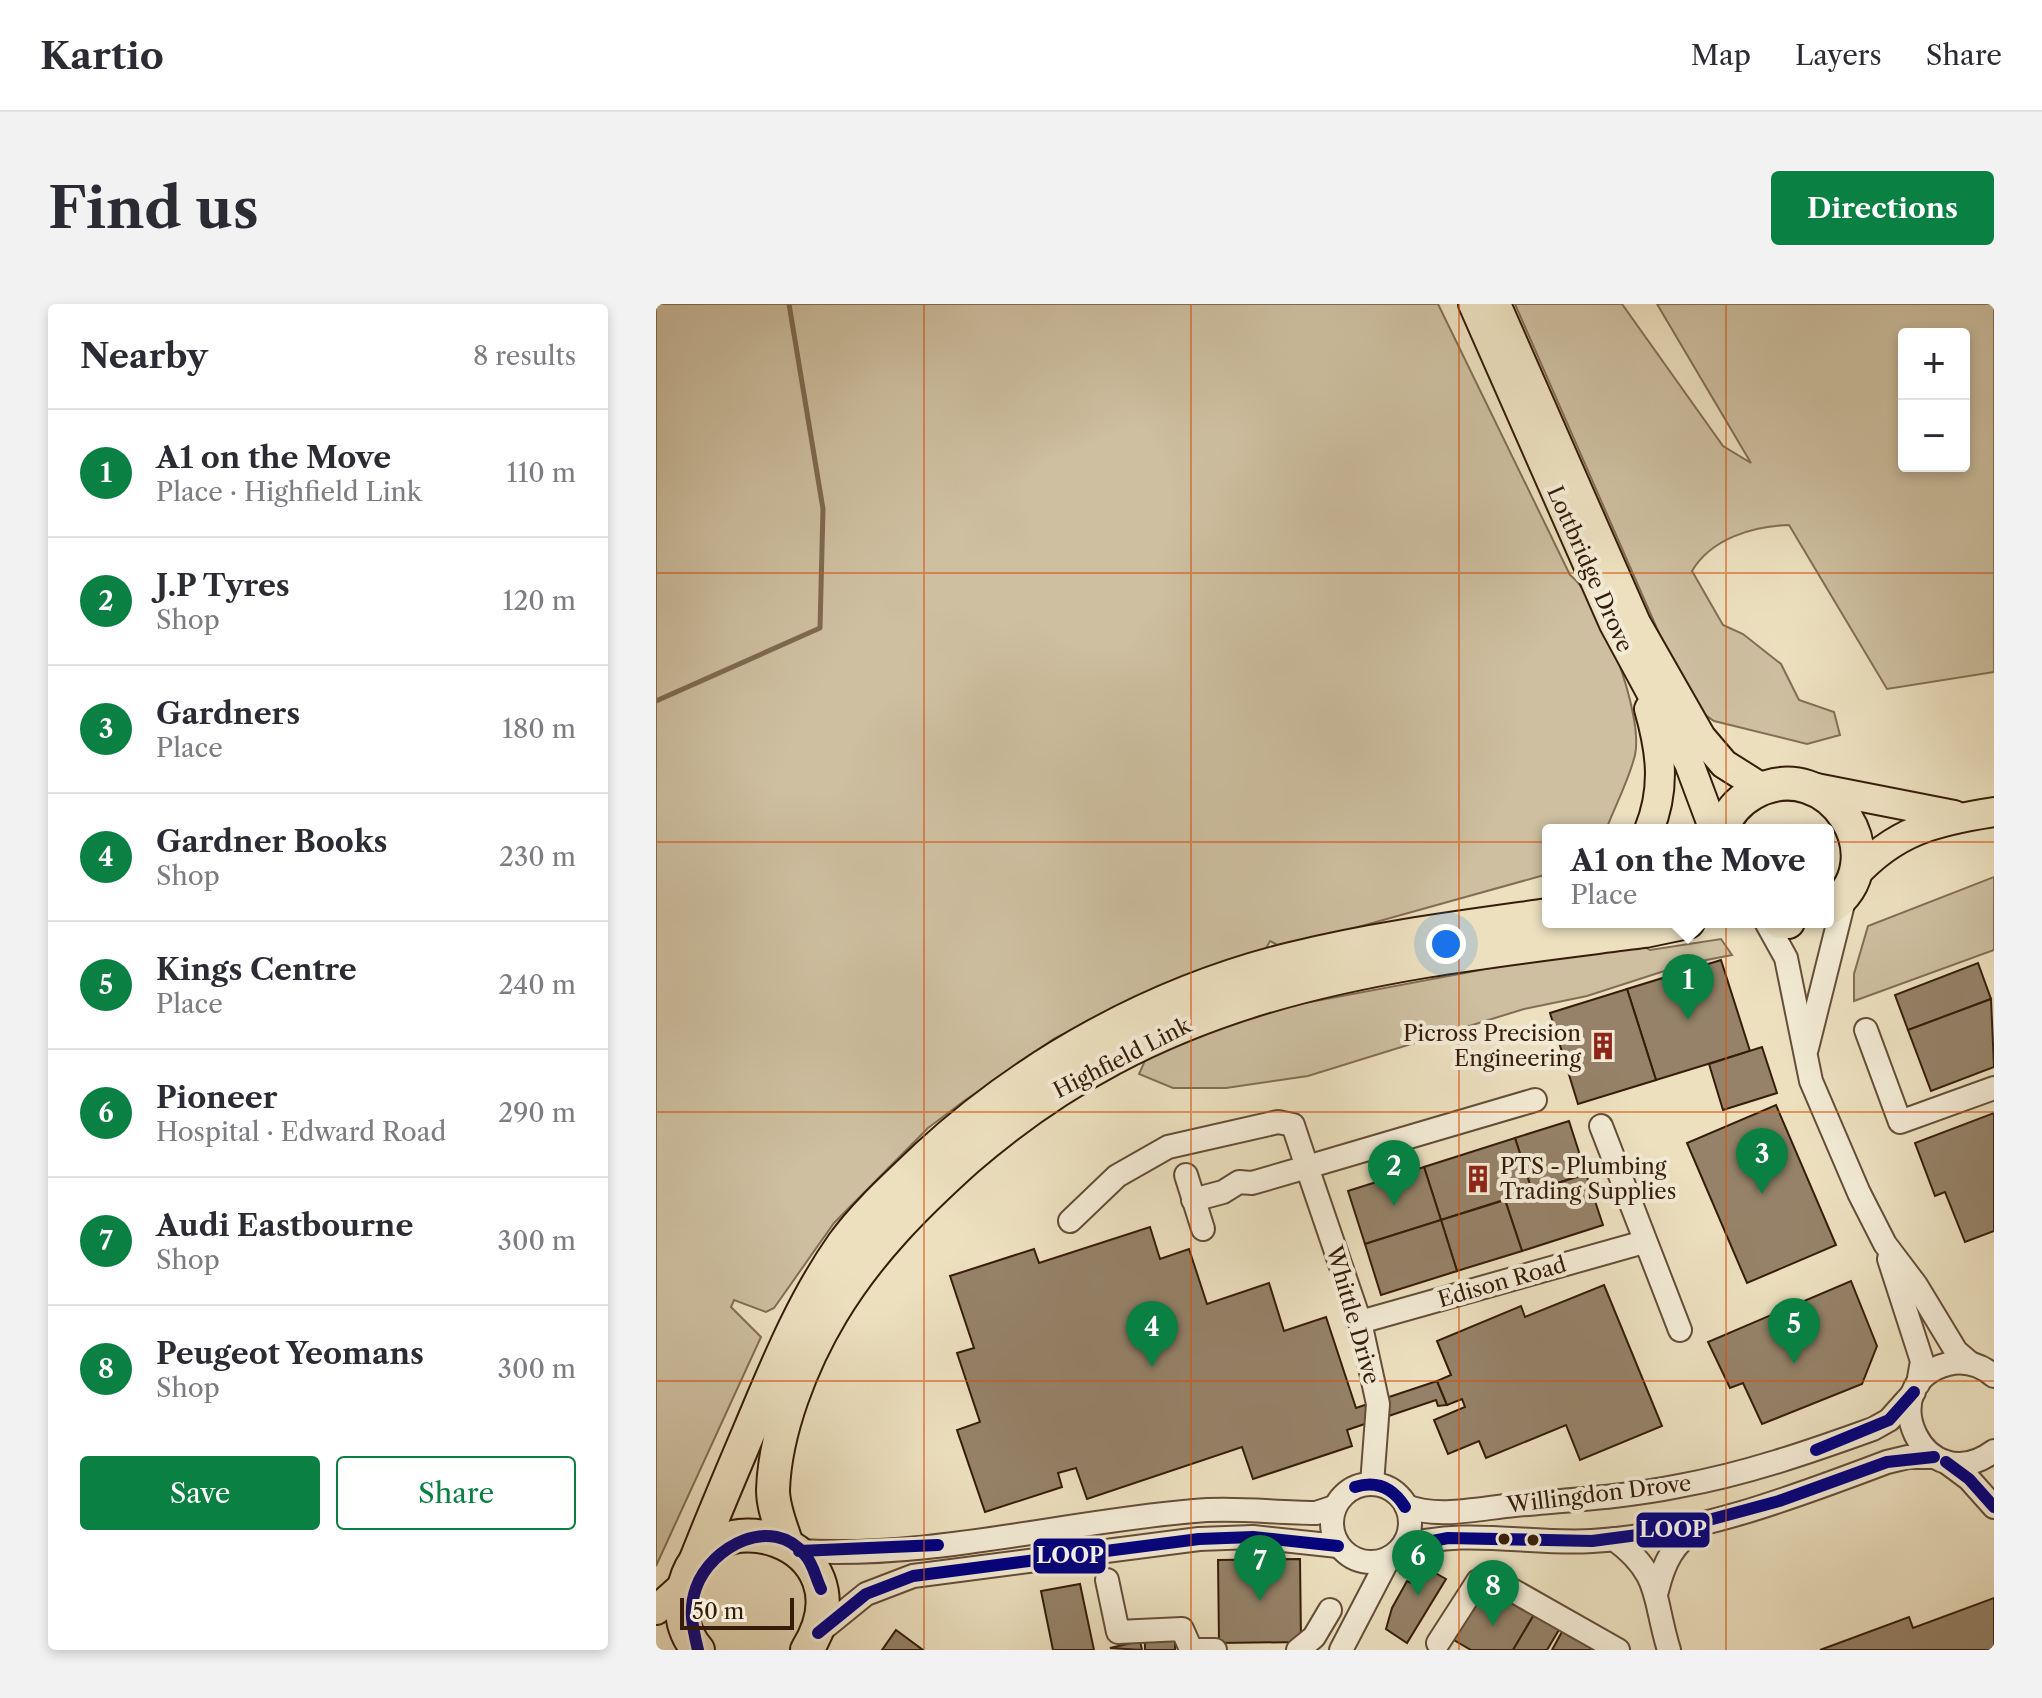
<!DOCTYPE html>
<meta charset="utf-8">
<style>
body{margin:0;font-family:"Libre Caslon Text",serif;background:#f2f2f3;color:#2b2b33}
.controls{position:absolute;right:24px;top:24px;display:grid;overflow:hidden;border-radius:8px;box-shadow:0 4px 12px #0003}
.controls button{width:72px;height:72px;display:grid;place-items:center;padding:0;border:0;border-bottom:2px solid #e1e1e2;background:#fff;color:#2b2b33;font:40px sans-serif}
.scale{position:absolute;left:24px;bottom:20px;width:114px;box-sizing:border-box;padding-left:8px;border:4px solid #361d0a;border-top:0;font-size:22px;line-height:28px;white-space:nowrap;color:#361d0a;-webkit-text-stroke:6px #f3ebd5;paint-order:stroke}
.you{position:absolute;left:790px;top:640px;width:28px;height:28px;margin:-20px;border:6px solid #fff;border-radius:50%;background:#1a73e8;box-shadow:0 0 0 12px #1a73e833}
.badge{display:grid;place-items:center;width:52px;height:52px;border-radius:50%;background:#0b8043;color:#fff;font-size:26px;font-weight:700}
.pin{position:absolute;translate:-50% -66px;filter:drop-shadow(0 2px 4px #0008)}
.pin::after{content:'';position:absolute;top:42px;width:28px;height:24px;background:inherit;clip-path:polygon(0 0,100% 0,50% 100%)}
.popup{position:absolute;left:886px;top:520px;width:292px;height:104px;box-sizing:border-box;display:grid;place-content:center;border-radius:8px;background:#fff;filter:drop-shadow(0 2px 6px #0005);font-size:26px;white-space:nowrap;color:#7c7c81}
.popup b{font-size:30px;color:#2b2b33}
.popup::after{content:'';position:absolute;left:50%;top:100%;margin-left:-16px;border:16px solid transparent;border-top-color:#fff}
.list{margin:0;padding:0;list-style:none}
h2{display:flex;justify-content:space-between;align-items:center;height:104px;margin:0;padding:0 32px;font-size:34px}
h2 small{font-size:26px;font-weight:400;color:#7c7c81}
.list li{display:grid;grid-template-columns:52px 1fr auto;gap:24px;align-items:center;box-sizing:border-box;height:128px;padding:0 32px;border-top:2px solid #e1e1e2}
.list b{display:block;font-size:30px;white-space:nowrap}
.list p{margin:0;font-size:26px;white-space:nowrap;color:#7c7c81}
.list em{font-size:26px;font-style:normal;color:#7c7c81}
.actions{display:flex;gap:16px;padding:24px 32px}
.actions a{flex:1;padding:18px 0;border:2px solid #0b8043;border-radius:8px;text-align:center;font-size:28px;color:#0b8043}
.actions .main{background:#0b8043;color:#fff}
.map{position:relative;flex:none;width:1338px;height:1346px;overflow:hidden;border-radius:8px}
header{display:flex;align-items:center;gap:48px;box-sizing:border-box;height:112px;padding:0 40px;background:#fff;border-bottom:2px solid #e1e1e2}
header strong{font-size:38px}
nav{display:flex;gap:44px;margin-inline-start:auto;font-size:28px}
.intro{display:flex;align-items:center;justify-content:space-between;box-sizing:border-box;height:192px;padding:0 48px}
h1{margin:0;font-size:56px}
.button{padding:20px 36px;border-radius:8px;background:#0b8043;color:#fff;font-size:28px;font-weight:700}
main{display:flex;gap:48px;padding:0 48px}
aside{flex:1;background:#fff;border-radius:8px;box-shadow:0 4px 12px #0003}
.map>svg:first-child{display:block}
.green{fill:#cdbfa0;stroke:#826e55;stroke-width:2;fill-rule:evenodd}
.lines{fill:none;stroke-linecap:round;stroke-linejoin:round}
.stream{stroke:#7e6a51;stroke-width:5}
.building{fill:#958268;stroke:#361d0a;stroke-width:2}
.minor-casing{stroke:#644e37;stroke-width:26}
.major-casing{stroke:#361d0a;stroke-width:32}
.highway-casing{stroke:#361d0a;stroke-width:36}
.minor{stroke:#f3ebd5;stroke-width:22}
.major{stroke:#ece0bf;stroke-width:28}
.highway{stroke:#ece0bf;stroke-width:32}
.bus-1-casing{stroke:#f3ebd5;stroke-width:18}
.bus-1{stroke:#000080;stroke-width:12}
.grid{fill:none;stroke:#d6530c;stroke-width:2;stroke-opacity:0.55}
.bus-dot{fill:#361d0a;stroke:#f3ebd5;stroke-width:3}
.labels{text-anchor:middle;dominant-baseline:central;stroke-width:8;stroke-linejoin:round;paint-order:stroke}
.street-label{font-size:22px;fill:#361d0a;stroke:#f3ebd5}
.poi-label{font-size:22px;fill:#361d0a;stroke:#f3ebd5;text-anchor:end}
.line-badge{stroke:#f3ebd5;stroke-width:3}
.badge-label{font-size:22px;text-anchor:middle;font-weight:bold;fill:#fff}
</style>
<header>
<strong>Kartio</strong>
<nav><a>Map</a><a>Layers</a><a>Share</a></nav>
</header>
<div class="intro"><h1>Find us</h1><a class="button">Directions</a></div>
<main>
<aside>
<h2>Nearby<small>8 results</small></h2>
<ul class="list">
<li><span class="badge">1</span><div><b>A1 on the Move</b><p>Place · Highfield Link</p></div><em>110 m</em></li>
<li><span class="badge">2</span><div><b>J.P Tyres</b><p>Shop</p></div><em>120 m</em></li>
<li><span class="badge">3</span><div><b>Gardners</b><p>Place</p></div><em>180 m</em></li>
<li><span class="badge">4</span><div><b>Gardner Books</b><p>Shop</p></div><em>230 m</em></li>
<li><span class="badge">5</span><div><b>Kings Centre</b><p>Place</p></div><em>240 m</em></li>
<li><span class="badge">6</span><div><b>Pioneer</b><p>Hospital · Edward Road</p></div><em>290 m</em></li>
<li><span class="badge">7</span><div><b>Audi Eastbourne</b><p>Shop</p></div><em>300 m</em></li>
<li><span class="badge">8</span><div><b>Peugeot Yeomans</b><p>Shop</p></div><em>300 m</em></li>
</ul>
<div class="actions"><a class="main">Save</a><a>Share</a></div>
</aside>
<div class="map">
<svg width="1338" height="1346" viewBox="0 0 1338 1346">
<rect width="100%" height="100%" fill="#ece0bf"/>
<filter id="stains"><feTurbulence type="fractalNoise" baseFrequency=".0025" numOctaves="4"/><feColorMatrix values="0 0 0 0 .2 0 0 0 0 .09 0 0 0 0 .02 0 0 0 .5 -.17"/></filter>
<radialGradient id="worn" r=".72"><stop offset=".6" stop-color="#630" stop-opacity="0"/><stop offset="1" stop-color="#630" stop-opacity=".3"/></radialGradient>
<g class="green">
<path d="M 0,0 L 782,0 L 914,271 C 945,295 988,412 979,451 C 973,476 959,502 950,526 L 892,526 L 892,570 L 627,644 L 614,637 L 608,648 L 512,679 L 399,734 L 308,797 L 272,824 L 178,919 L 118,1004 L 110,1008 L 78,996 L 75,1003 L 105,1033 L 0,1262 Z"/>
<path d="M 859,0 L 966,0 L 1067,142 L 1095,159 L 1001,0 L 1338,0 L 1338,368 L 1231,385 L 1133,221 C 1096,222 1055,235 1036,267 L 1067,321 L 1087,330 L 1125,360 L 1143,396 L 1178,408 L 1184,431 L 1151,440 L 1058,417 L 1034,400 ZM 1248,30 L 1308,30 L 1308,162 L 1248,162 Z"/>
<path d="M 1338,573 L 1338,646 L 1198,697 L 1198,670 L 1212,622 Z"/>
<path d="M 1065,635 L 1076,651 L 1030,660 L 931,692 L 868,705 L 652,772 L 570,784 L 517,784 L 483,770 L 491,752 L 611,706 L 979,637 L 994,646 Z"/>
</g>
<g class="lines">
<path class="stream" d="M 0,397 L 164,324 L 167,205 L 133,0"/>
</g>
<g class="building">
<path d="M 1065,656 L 1094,747 L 1000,776 L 971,685 Z"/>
<path d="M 1322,659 L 1335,695 L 1252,726 L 1239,691 Z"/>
<path d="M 971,685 L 1000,776 L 922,800 L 894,709 Z"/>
<path d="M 1335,695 L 1338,763 L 1275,787 L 1252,726 Z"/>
<path d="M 1106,743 L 1121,789 L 1067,806 L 1053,760 Z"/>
<path d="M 1120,801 L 1180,941 L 1091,979 L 1031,839 Z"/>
<path d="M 1338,809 L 1338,927 L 1309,938 L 1289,888 L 1279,892 L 1259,839 Z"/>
<path d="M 913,817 L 930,870 L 876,887 L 859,834 Z"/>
<path d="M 859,834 L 876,887 L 785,916 L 768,863 Z"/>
<path d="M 768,863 L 785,916 L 709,940 L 692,887 Z"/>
<path d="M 930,870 L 947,921 L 866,947 L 849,896 Z"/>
<path d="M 849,896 L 866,947 L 801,967 L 785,916 Z"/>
<path d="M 785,916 L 801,967 L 725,991 L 709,940 Z"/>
<path d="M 494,923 L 504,955 L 533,945 L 551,1000 L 613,979 L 628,1027 L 670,1013 L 700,1104 L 781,1077 L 791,1101 L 782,1102 L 780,1096 L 691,1126 L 696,1142 L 597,1175 L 586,1143 L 431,1195 L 420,1164 L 402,1169 L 406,1183 L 329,1208 L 301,1126 L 324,1118 L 301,1049 L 318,1044 L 294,972 L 378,945 L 383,959 Z"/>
<path d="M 1195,977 L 1221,1042 L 1206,1080 L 1106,1120 L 1087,1079 L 1074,1084 L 1052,1038 Z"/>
<path d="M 948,981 L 1006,1122 L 924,1156 L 910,1121 L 830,1154 L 823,1137 L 792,1150 L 778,1116 L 809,1103 L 806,1095 L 791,1101 L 781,1077 L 795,1071 L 781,1037 L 865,1002 L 869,1013 Z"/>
<path d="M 644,1255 L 645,1338 L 563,1339 L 562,1256 Z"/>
<path d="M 767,1262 L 790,1275 L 751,1339 L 730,1325 L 736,1304 L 751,1277 L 755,1279 Z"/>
<path d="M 829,1279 L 879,1309 L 857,1346 L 815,1346 L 796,1335 Z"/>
<path d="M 424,1280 L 438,1346 L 397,1346 L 385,1287 Z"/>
<path d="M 1338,1294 L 1338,1346 L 1164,1346 L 1253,1313 L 1257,1324 Z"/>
<path d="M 879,1309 L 904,1324 L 891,1346 L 857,1346 Z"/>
<path d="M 240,1326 L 267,1346 L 226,1346 Z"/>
<path d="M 907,1326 L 939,1345 L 939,1346 L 896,1346 Z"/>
<path d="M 519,1335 L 519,1346 L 489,1346 L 489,1337 Z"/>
<path d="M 484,1337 L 486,1346 L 454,1344 Z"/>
</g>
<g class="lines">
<defs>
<g id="minor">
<path d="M 1110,618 L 1130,654 L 1155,777 L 1203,889 L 1229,940 L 1260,981 L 1300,1047 L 1314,1059"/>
<path d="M 1210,726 L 1244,818 L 1338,784"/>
<path d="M 1151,744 L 1190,588"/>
<path d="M 945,822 L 1024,1026"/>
<path d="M 530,871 L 547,925"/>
<path d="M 414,917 L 461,872 L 512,843 L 622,818 L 637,821 L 651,863 L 596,879 L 583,878 L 567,888 L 537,896"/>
<path d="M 1233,955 L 1266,1057 L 1262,1080"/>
<path d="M 704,1018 L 988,938"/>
<path d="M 1338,1072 C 1325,1061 1309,1056 1292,1060 C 1214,1080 1268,1199 1338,1147"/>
<path d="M 1290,1158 L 1313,1175 L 1338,1203"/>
<circle cx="715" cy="1219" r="39"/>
<path d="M 716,1180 L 722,1100 L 704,1018 L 651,863 L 879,796"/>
<path d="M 750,1202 C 782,1215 825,1204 859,1201 C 914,1196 969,1193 1023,1182 C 1090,1170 1153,1148 1217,1125 L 1233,1116 L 1258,1088"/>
<path d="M 958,1235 C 1006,1270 997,1295 1013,1346"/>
<path d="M 746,1243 C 806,1223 874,1241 936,1237 C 1038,1231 1136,1194 1231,1158 L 1252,1153 L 1278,1153"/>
<path d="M 143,1247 C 276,1255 406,1218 538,1207 C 578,1203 619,1209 660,1209 L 678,1203"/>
<path d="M 451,1276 L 462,1328 L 526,1325 L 534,1343"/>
<path d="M 1001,1287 C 1008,1258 1017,1240 1042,1223"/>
<path d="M 162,1329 L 210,1290 L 257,1272 L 543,1235 L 597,1233 L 682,1242"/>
<path d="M 782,1339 L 822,1277 L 833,1273 L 962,1346"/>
<path d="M 534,1346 L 559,1346"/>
<path d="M 642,1346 L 658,1333 L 674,1306"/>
<path d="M 685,1346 L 733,1254"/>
</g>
<g id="major">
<path d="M 817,0 L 958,320 L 1033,459 L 1058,526"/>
<path d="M 840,0 L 980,319 L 1045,433 L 1068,460 L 1106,484"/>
<path d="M 993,405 C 1005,447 1010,484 993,526"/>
<path d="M 1155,483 L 1298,511"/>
<path d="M 1198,572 C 1239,527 1279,517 1338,508"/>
<path d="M 0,1306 L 28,1281"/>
</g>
<g id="highway">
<path d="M 1066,526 C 1071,510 1083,497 1097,489 C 1174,447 1243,558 1172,605"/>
<path d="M 1124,618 L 1132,618"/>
<path d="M 130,1238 C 125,1222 117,1204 117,1186 C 119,1127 146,1059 176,1009 C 212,949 258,903 310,856 C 515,677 732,660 989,627 L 1032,618"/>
<path d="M 39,1258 C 57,1212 76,1168 95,1123 C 122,1059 147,997 187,940 C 211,907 242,880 271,852 C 373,758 501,688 635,655 C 719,634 806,623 892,611"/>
<path d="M 42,1346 C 28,1330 23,1309 27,1289 C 43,1183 219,1236 151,1346"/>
</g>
</defs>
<use href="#minor" class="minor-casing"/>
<use href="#major" class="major-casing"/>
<use href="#highway" class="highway-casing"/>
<use href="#minor" class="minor"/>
<use href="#major" class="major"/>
<use href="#highway" class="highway"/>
<defs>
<g id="bus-1">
<path d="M 1160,1146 L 1233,1116 L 1258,1088"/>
<path d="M 1290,1158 L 1313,1175 L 1338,1203"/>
<path d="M 699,1183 C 721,1176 737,1184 749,1203"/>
<path d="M 746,1243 L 792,1234 L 936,1237 L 1012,1227 L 1123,1197 L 1231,1158 L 1278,1153"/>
<path d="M 143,1247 L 282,1241"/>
<path d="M 162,1329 L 210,1290 L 257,1272 L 543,1235 L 597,1233 L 682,1242"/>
<path d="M 42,1346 C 37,1325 32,1306 40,1284 C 55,1242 116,1210 149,1251 C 157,1259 160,1275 165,1285"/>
</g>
</defs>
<use href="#bus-1" class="bus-1-casing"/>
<use href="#bus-1" class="bus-1"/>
</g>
<path class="grid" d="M 268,0 L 268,1346M 535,0 L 535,1346M 803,0 L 803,1346M 1070,0 L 1070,1346M 0,269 L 1338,269M 0,538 L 1338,538M 0,808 L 1338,808M 0,1077 L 1338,1077"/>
<defs>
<symbol id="building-bare" viewBox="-9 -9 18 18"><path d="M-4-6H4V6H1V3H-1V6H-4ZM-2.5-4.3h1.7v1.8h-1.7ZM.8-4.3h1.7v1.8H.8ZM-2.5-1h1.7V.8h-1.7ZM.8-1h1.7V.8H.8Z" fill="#8f2418" stroke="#f3ebd5" stroke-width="2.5" paint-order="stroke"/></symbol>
</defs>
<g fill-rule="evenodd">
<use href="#building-bare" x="927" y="722" width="40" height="40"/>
<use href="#building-bare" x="802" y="855" width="40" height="40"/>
</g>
<g class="bus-dot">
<circle cx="848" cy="1235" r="7"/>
<circle cx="877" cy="1236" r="7"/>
</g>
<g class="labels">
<g class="street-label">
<text transform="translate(934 265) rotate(66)">Lottbridge Drove</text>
<text transform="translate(466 754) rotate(-27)">Highfield Link</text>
<text transform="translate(846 978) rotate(-16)">Edison Road</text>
<text transform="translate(697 1011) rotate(74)">Whittle Drive</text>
<text transform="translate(943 1190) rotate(-7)">Willingdon Drove</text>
</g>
<g class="poi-label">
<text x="925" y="729">Picross Precision<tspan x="925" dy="25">Engineering</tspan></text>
<text x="844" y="862" text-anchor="start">PTS - Plumbing<tspan x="844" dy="25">Trading Supplies</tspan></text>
</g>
</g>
<g class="line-badge">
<rect x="979" y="1207" width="76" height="38" rx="8" fill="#000080"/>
<rect x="376" y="1233" width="75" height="38" rx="8" fill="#000080"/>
</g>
<g class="badge-label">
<text x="1017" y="1233">LOOP</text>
<text x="414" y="1259">LOOP</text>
</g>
<rect width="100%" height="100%" filter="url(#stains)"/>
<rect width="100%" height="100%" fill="url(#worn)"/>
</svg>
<div class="controls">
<button>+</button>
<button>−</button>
</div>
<div class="scale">50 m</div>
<div class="you"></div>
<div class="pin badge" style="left:1032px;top:716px">1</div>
<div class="popup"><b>A1 on the Move</b>Place</div>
<div class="pin badge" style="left:738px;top:902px">2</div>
<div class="pin badge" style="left:1106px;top:890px">3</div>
<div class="pin badge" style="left:496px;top:1063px">4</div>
<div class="pin badge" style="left:1138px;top:1060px">5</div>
<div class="pin badge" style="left:762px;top:1292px">6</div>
<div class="pin badge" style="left:604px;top:1297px">7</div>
<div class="pin badge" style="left:837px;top:1322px">8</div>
</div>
</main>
